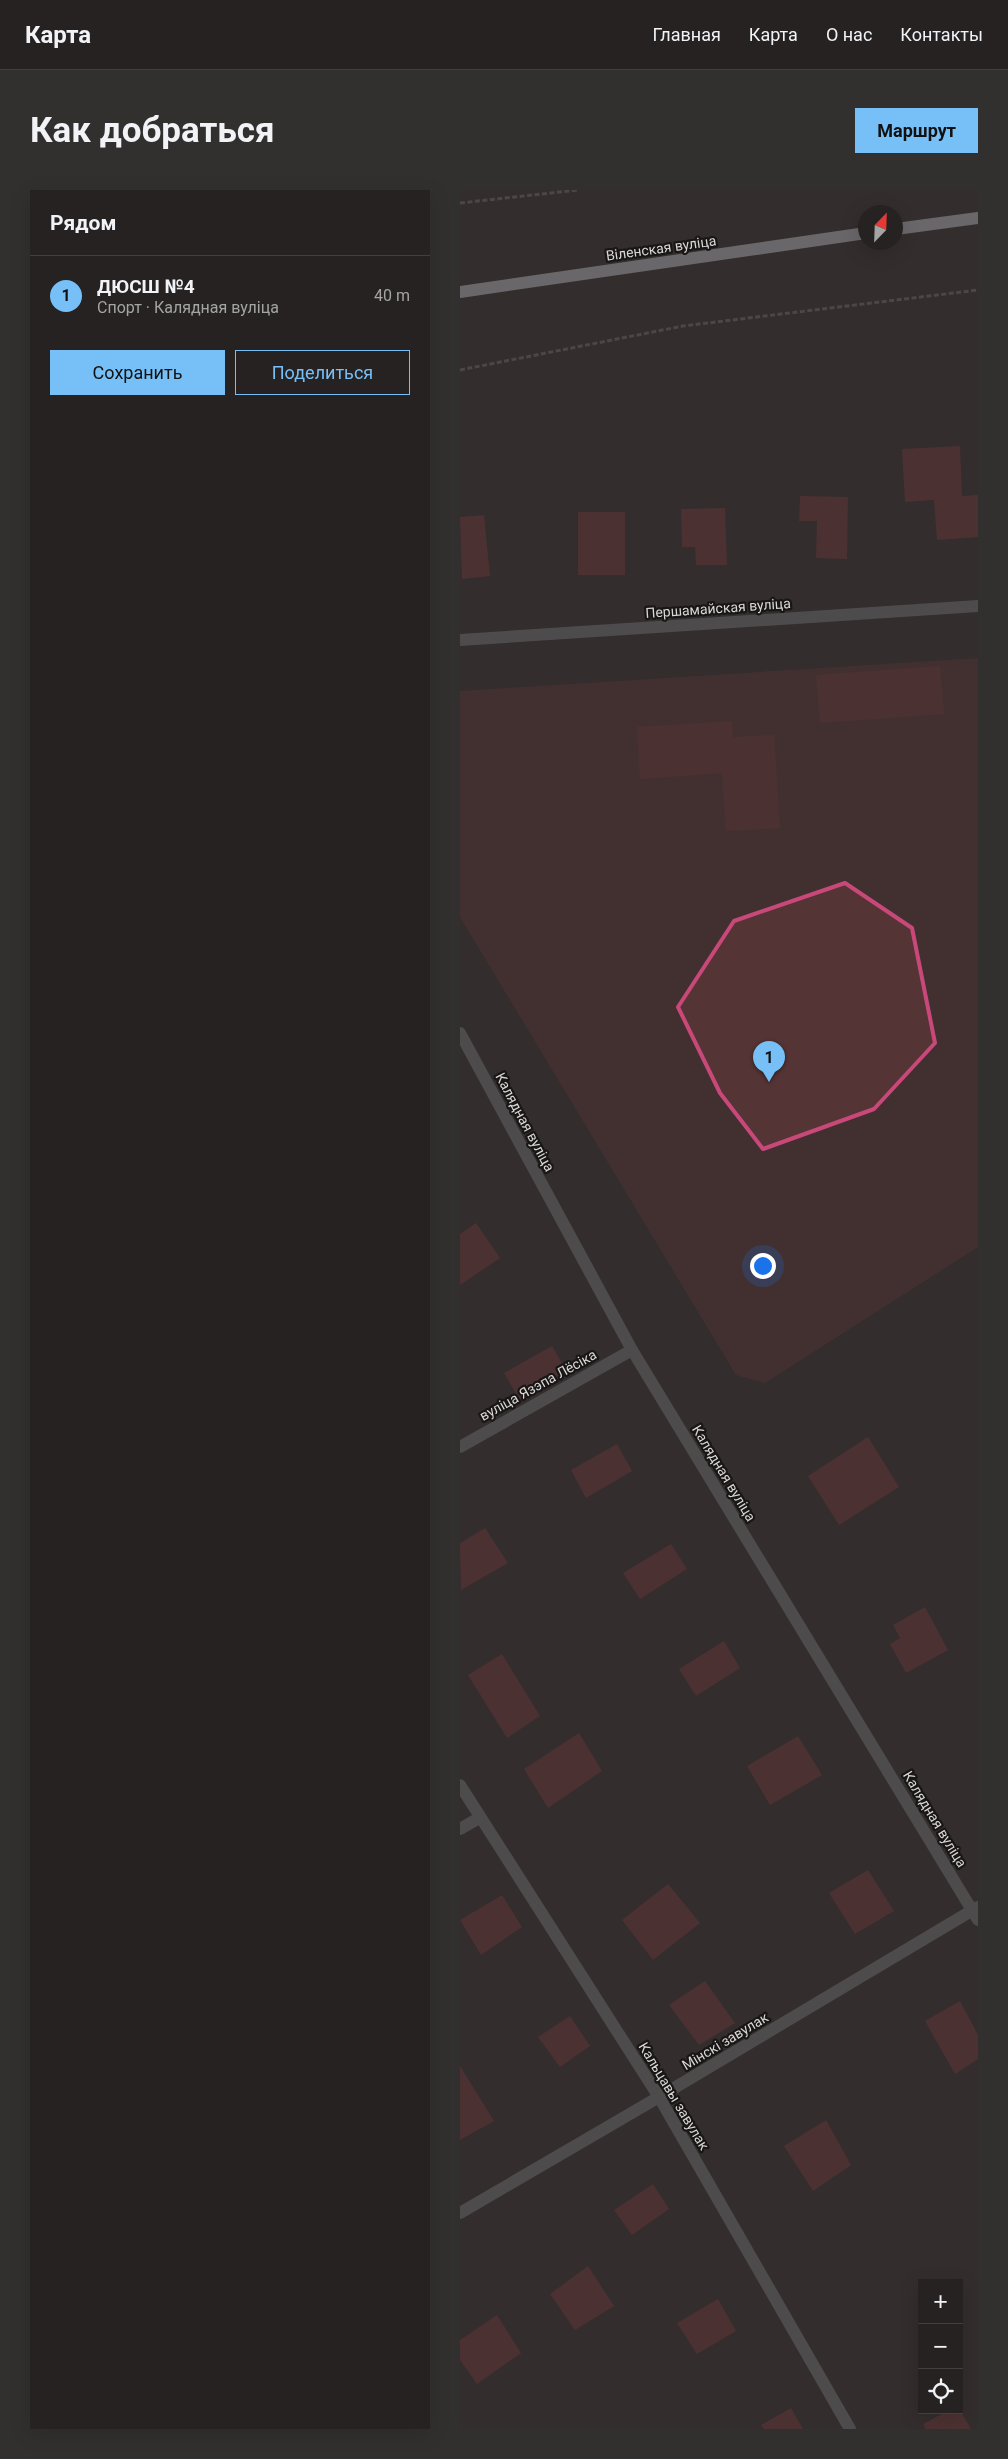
<!DOCTYPE html>
<html lang="ru">
<meta charset="utf-8">
<style>
body{margin:0;font-family:Roboto,sans-serif;background:#322f2f;color:#f1f3f6}
.controls{position:absolute;right:15px;bottom:15px;display:grid;overflow:hidden;border-radius:0px;box-shadow:0 5px 20px #0002}
.controls button{width:45px;height:45px;display:grid;place-items:center;padding:0;border:0;border-bottom:1px solid #423f40;background:#262222;color:#f1f3f6;font:25px sans-serif}
.compass{position:absolute;left:398px;top:15px;width:45px;height:45px;border-radius:50%;background:#262222;box-shadow:0 5px 20px #0002;rotate:23deg}
.you{position:absolute;left:302px;top:1075px;width:18px;height:18px;margin:-12px;border:4px solid #fff;border-radius:50%;background:#1a73e8;box-shadow:0 0 0 8px #1a73e833}
.badge{display:grid;place-items:center;width:32px;height:32px;border-radius:50%;background:#76c0f7;color:#111;font-size:16px;font-weight:700}
.pin{position:absolute;translate:-50% -41px;filter:drop-shadow(0 1px 2px #0008)}
.pin::after{content:'';position:absolute;top:26px;width:18px;height:15px;background:inherit;clip-path:polygon(0 0,100% 0,50% 100%)}
.list{margin:0;padding:0;list-style:none}
h2{display:flex;justify-content:space-between;align-items:center;height:65px;margin:0;padding:0 20px;font-size:21px}
h2 small{font-size:16px;font-weight:400;color:#a4a4a5}
.list li{display:grid;grid-template-columns:32px 1fr auto;gap:15px;align-items:center;box-sizing:border-box;height:80px;padding:0 20px;border-top:1px solid #423f40}
.list b{display:block;font-size:19px;white-space:nowrap}
.list p{margin:0;font-size:16px;white-space:nowrap;color:#a4a4a5}
.list em{font-size:16px;font-style:normal;color:#a4a4a5}
.actions{display:flex;gap:10px;padding:15px 20px}
.actions a{flex:1;padding:11px 0;border:1px solid #76c0f7;border-radius:0px;text-align:center;font-size:18px;color:#76c0f7}
.actions .main{background:#76c0f7;color:#111}
.icon{flex:none;width:28px;height:28px;fill:none;stroke:currentColor;stroke-width:2;stroke-linecap:round;stroke-linejoin:round}
.map{position:relative;flex:none;width:518px;height:2239px;overflow:hidden;border-radius:0px}
header{display:flex;align-items:center;gap:30px;box-sizing:border-box;height:70px;padding:0 25px;background:#262222;border-bottom:1px solid #423f40}
header strong{font-size:24px}
nav{display:flex;gap:28px;margin-inline-start:auto;font-size:18px}
.intro{display:flex;align-items:center;justify-content:space-between;box-sizing:border-box;height:120px;padding:0 30px}
h1{margin:0;font-size:35px}
.button{padding:12px 22px;border-radius:0px;background:#76c0f7;color:#111;font-size:18px;font-weight:700}
main{display:flex;gap:30px;padding:0 30px}
aside{flex:1;background:#262222;border-radius:0px;box-shadow:0 5px 20px #0002}
.map>svg:first-child{display:block}
.green{fill:#553435}
.building{fill:#6b3538}
.lines{fill:none;stroke-linecap:round;stroke-linejoin:round}
.path{stroke:#6b6565;stroke-width:3;stroke-dasharray:5 2.5;stroke-linecap:butt}
.minor{stroke:#6d6f71;stroke-width:12}
.major{stroke:#aaaeb2;stroke-width:12}
.marked{fill:none;stroke:#c8487a;stroke-width:4;stroke-linejoin:round}
.labels{text-anchor:middle;dominant-baseline:central;stroke-width:4.5;stroke-linejoin:round;paint-order:stroke}
.street-label{font-size:14px;fill:#dbd7d7;stroke:#191616}
</style>
<header>
<strong>Карта</strong>
<nav><a>Главная</a><a>Карта</a><a>О нас</a><a>Контакты</a></nav>
</header>
<div class="intro"><h1>Как добраться</h1><a class="button">Маршрут</a></div>
<main>
<aside>
<h2>Рядом<small></small></h2>
<ul class="list">
<li><span class="badge">1</span><div><b>ДЮСШ №4</b><p>Спорт · Калядная вуліца</p></div><em>40 m</em></li>
</ul>
<div class="actions"><a class="main">Сохранить</a><a>Поделиться</a></div>
</aside>
<div class="map">
<svg width="518" height="2239" viewBox="0 0 518 2239">
<rect width="100%" height="100%" fill="#332d2d"/>
<path class="green" d="M 518,468 L 518,1057 L 305,1193 L 276,1185 L 0,727 L 0,501 Z"/>
<g class="building">
<path d="M 500,256 L 502,306 L 518,305 L 518,347 L 477,350 L 474,310 L 445,312 L 442,259 Z"/>
<path d="M 340,306 L 388,307 L 387,369 L 356,368 L 357,331 L 339,331 Z"/>
<path d="M 265,318 L 267,375 L 236,375 L 235,357 L 222,357 L 221,319 Z"/>
<rect x="118" y="322" width="47" height="63"/>
<path d="M 24,325 L 30,386 L 2,389 L 0,327 Z"/>
<path d="M 480,476 L 484,524 L 360,533 L 356,485 Z"/>
<path d="M 272,531 L 273,547 L 314,545 L 320,638 L 266,641 L 262,583 L 180,589 L 177,537 Z"/>
<path d="M 16,1033 L 40,1068 L 0,1095 L 0,1044 Z"/>
<path d="M 92,1156 L 108,1183 L 61,1212 L 44,1183 Z"/>
<path d="M 408,1247 L 439,1297 L 379,1335 L 348,1286 Z"/>
<path d="M 157,1254 L 172,1281 L 126,1308 L 111,1280 Z"/>
<path d="M 25,1338 L 48,1373 L 1,1400 L 0,1353 Z"/>
<path d="M 211,1354 L 227,1379 L 180,1409 L 163,1383 Z"/>
<path d="M 465,1417 L 488,1460 L 446,1483 L 430,1454 L 440,1448 L 433,1435 Z"/>
<path d="M 264,1451 L 280,1478 L 236,1506 L 219,1479 Z"/>
<path d="M 42,1464 L 80,1526 L 47,1548 L 8,1485 Z"/>
<path d="M 119,1543 L 142,1581 L 88,1618 L 64,1579 Z"/>
<path d="M 338,1546 L 362,1585 L 310,1615 L 287,1576 Z"/>
<path d="M 408,1680 L 434,1721 L 395,1744 L 369,1703 Z"/>
<path d="M 208,1694 L 240,1733 L 193,1770 L 162,1730 Z"/>
<path d="M 42,1705 L 62,1737 L 21,1765 L 0,1730 Z"/>
<path d="M 245,1791 L 275,1833 L 239,1855 L 209,1815 Z"/>
<path d="M 500,1811 L 518,1845 L 518,1869 L 495,1884 L 465,1831 Z"/>
<path d="M 110,1826 L 130,1856 L 100,1877 L 78,1847 Z"/>
<path d="M 0,1876 L 34,1931 L 0,1950 Z"/>
<path d="M 366,1930 L 391,1975 L 353,2001 L 324,1956 Z"/>
<path d="M 193,1994 L 209,2019 L 172,2045 L 154,2020 Z"/>
<path d="M 128,2076 L 154,2116 L 115,2140 L 90,2104 Z"/>
<path d="M 258,2109 L 276,2141 L 237,2164 L 217,2133 Z"/>
<path d="M 37,2125 L 61,2163 L 17,2194 L 0,2170 L 0,2150 Z"/>
<path d="M 331,2218 L 343,2239 L 304,2239 L 301,2235 Z"/>
<path d="M 489,2220 L 500,2220 L 511,2239 L 466,2239 L 463,2234 Z"/>
</g>
<g class="lines">
<g class="path">
<path d="M 0,13 L 118,0"/>
<path d="M 0,180 L 223,136 L 518,100"/>
</g>
<g class="minor">
<path d="M 0,450 L 518,416"/>
<path d="M 0,843 L 172,1160 L 518,1730"/>
<path d="M 0,1257 L 172,1160"/>
<path d="M 0,1595 L 199,1907 L 390,2239"/>
<path d="M 0,1639 L 19,1628"/>
<path d="M 0,2023 L 199,1907 L 518,1717"/>
</g>
<g class="major">
<path d="M 436,39 L 518,28"/>
<path d="M 0,102 L 406,43"/>
</g>
</g>
<path d="M0 0H518V2239H0ZM 385,693 L 452,738 L 475,853 L 414,919 L 303,959 L 260,903 L 218,817 L 274,731 Z" fill="#332d2d" fill-opacity=".55" fill-rule="evenodd"/>
<path class="marked" d="M 385,693 L 452,738 L 475,853 L 414,919 L 303,959 L 260,903 L 218,817 L 274,731 Z"/>
<g class="labels">
<g class="street-label">
<text transform="translate(201 58) rotate(-8)">Віленская вуліца</text>
<text transform="translate(258 418) rotate(-4)">Першамайская вуліца</text>
<text transform="translate(65 932) rotate(62)">Калядная вуліца</text>
<text transform="translate(78 1195) rotate(-29)">вуліца Язэпа Лёсіка</text>
<text transform="translate(264 1283) rotate(59)">Калядная вуліца</text>
<text transform="translate(475 1629) rotate(59)">Калядная вуліца</text>
<text transform="translate(265 1851) rotate(-31)">Мінскі завулак</text>
<text transform="translate(214 1906) rotate(59)">Кальцавы завулак</text>
</g>
</g>
</svg>
<div class="controls">
<button>+</button>
<button>−</button>
<button><svg class="icon" aria-label="locate" viewBox="0 0 24 24"><circle cx="12" cy="12" r="6"/><path d="M12 2v4M12 18v4M2 12h4M18 12h4"/></svg></button>
</div>
<svg class="compass" viewBox="-18 -18 36 36"><path d="M0-13l5 13h-10z" fill="#e53935"/><path d="M0 13l5-13h-10z" fill="#a4a4a5"/></svg>
<div class="you"></div>
<div class="pin badge" style="left:309px;top:892px">1</div>
</div>
</main>
